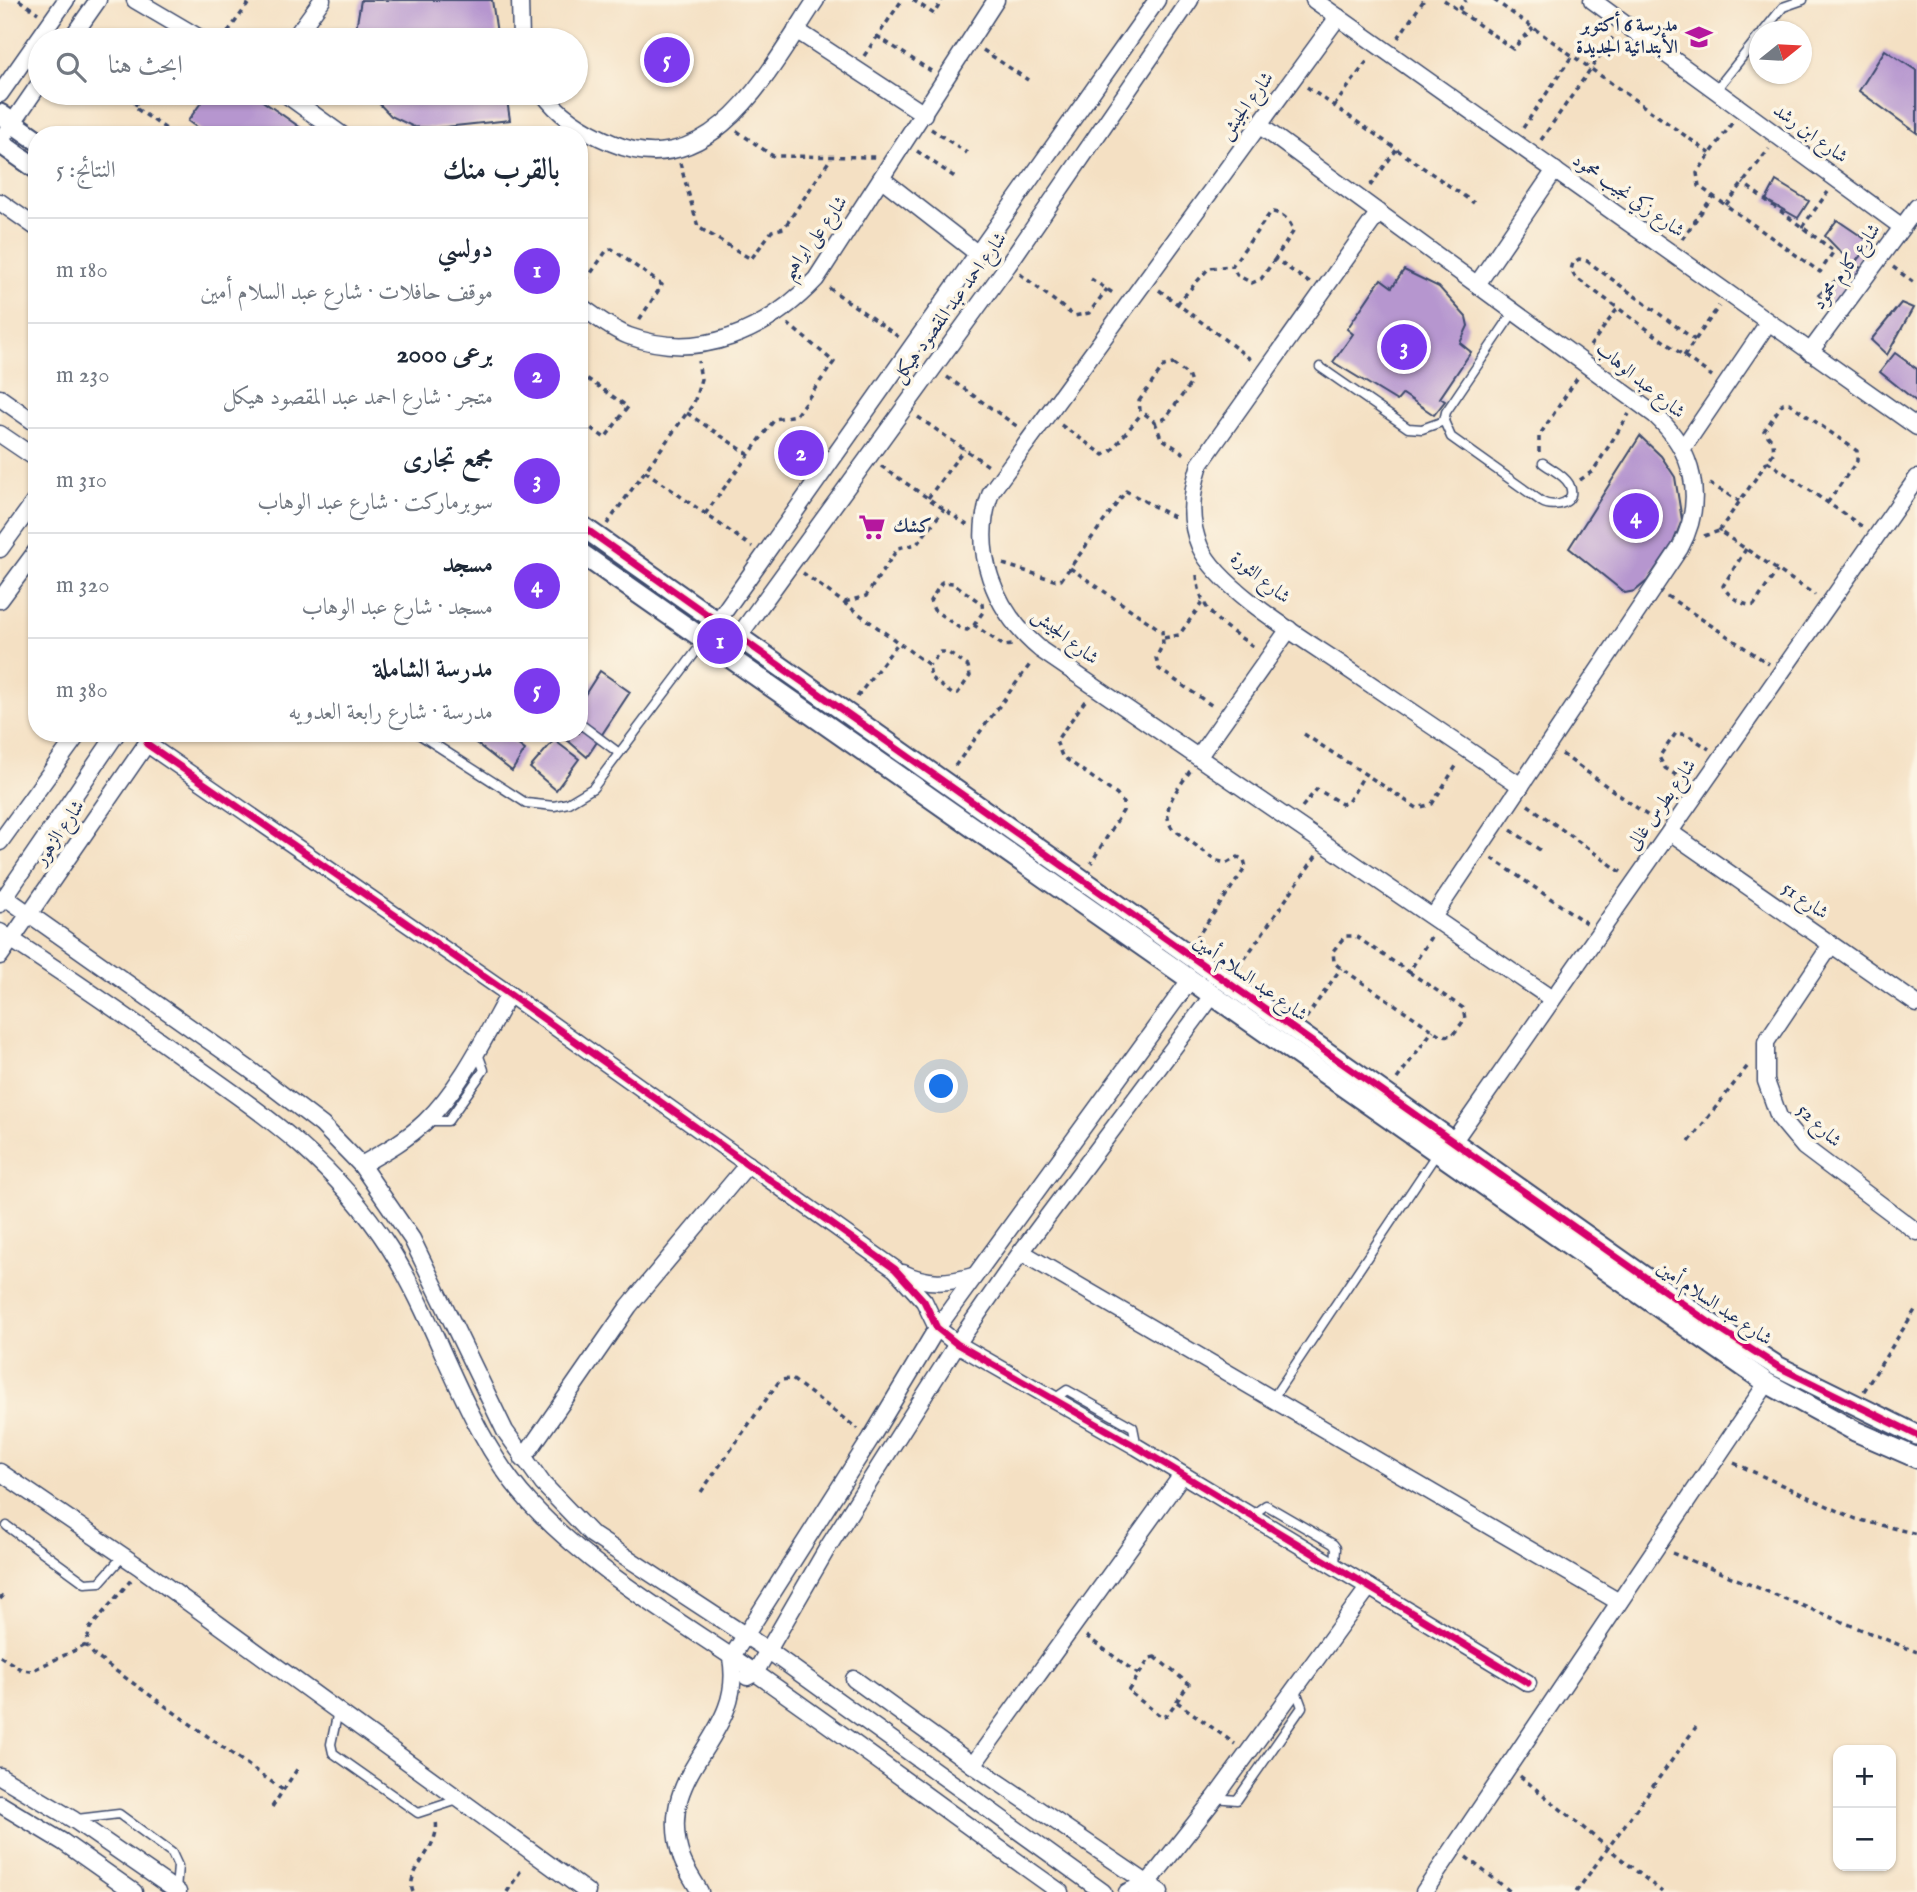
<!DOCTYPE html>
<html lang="ar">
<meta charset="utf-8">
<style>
body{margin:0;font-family:"IM FELL English",Amiri,serif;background:#f2f2f3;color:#1f2937;direction:rtl}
.controls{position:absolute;right:21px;bottom:21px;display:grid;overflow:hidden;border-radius:14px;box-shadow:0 2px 5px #0004}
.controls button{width:63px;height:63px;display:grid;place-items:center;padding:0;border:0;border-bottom:2px solid #e0e1e3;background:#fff;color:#1f2937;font:35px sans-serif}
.compass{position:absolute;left:1749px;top:21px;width:63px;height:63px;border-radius:50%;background:#fff;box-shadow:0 2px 5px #0004;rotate:72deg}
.you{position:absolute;left:942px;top:1087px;width:24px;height:24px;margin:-18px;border:5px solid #fff;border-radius:50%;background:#1a73e8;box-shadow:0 0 0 10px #1a73e833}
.badge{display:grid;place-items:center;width:46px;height:46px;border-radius:50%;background:#7c3aed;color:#fff;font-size:23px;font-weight:700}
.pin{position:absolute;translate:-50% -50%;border:4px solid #fff;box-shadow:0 2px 7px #0006}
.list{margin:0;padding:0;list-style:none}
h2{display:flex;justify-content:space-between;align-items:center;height:91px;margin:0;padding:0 28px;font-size:30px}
h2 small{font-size:23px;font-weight:400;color:#747a83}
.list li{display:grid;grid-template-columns:46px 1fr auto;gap:21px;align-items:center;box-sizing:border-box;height:105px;padding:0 28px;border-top:2px solid #e0e1e3}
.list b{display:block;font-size:26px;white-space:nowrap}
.list p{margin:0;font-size:23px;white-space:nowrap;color:#747a83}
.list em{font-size:23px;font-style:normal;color:#747a83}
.icon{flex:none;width:38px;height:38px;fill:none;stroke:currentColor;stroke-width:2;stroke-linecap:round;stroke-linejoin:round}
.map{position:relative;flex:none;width:1917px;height:1892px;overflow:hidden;direction:ltr}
.search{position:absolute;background:#fff;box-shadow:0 2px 5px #0004;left:28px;top:28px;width:560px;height:77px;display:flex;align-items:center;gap:18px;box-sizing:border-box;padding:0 24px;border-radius:38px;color:#747a83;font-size:26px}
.panel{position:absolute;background:#fff;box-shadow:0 2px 5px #0004;left:28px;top:126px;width:560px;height:616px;border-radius:28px;direction:rtl}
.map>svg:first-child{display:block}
.building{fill:#b696cf}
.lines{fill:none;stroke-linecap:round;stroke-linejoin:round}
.service-casing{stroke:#3c4a6d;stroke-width:11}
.minor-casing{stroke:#3c4a6d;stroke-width:19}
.tertiary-casing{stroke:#3c4a6d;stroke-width:23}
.path{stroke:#3c4a6d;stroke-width:3.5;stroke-dasharray:5 5;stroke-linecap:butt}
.service{stroke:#fff;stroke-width:8}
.minor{stroke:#fff;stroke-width:16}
.tertiary{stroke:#fff;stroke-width:19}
.cycleway-casing{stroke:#fcf5e5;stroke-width:11}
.cycleway{stroke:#d6006c;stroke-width:7}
.labels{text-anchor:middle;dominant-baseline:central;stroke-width:7;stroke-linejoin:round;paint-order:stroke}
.poi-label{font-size:19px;font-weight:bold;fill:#1b2f5e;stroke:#fcf5e5;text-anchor:end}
.street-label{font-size:19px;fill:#1b2f5e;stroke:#fcf5e5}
</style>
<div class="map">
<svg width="1917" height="1892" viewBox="0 0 1917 1892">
<rect width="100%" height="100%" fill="#fcf5e5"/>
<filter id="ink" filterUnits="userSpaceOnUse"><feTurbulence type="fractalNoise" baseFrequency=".0143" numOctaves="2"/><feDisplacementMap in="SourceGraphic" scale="14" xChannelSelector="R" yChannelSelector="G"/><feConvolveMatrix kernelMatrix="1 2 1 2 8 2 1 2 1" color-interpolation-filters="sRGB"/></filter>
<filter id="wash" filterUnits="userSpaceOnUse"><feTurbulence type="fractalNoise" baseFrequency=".00686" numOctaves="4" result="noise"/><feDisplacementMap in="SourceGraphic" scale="28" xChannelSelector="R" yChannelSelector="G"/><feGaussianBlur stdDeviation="1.57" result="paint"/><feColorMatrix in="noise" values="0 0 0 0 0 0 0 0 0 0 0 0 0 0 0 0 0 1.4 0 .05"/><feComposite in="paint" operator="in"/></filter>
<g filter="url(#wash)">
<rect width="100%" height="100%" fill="#f4e0c3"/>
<g id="blocks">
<g class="building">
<path d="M 361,0 L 492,0 L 498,40 L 354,40 Z"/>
<path d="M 1885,50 L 1917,71 L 1917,133 L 1859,91 Z"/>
<path d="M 208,93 L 251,93 L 301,128 L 296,135 L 207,135 L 188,121 Z"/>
<path d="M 369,93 L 506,93 L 510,120 L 436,128 L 414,127 L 391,116 Z"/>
<path d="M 1776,181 L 1809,201 L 1798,218 L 1766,200 Z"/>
<path d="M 1837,220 L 1871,243 L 1853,265 L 1825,236 Z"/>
<path d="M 1853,265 L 1865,269 L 1834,309 L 1818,295 Z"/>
<path d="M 1404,270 L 1439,287 L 1466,317 L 1468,326 L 1460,343 L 1471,352 L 1440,398 L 1445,401 L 1434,415 L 1403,394 L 1397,401 L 1333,362 L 1353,334 L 1347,329 L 1381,279 L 1392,287 Z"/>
<path d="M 1901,303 L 1913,308 L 1887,355 L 1871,340 Z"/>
<path d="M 1895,353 L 1917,369 L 1917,402 L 1880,372 Z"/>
<path d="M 1640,436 L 1661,456 L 1675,477 L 1682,520 L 1673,543 L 1647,581 L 1635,591 L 1625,593 L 1569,548 Z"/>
<path d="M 600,671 L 630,692 L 587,757 L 559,733 L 579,733 L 579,704 Z"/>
<path d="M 463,733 L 502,733 L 525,750 L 512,771 Z"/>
<path d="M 554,740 L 579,759 L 556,790 L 530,768 Z"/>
</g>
</g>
</g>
<g filter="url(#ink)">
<use href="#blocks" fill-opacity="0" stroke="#3c4a6d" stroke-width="2"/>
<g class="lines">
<defs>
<g id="service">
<path d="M 1763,32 L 1783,7 L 1803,0"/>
<path d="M 1715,91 L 1759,36"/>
<path d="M 1515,310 L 1446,412 L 1444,421 L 1451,437 L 1542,502 C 1554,509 1579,503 1569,484 C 1564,475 1551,469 1543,463"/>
<path d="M 1320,367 L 1408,428 L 1422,429 L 1444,421"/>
<path d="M 579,723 L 619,753"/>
<path d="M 417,733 L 526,803 L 554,806 L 568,803 L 593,788 L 704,641"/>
<path d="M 426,1121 L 448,1121 L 484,1070 L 477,1051"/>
<path d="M 1273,1398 L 1437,1153"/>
<path d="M 1054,1399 L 1067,1390 L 1133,1427 L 1137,1447"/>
<path d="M 1251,1516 L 1266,1505 L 1333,1544 L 1336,1548 L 1335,1565"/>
<path d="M 7,1526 L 85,1583 L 100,1582 L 123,1556"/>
<path d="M 338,1711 L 331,1744 L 333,1753 L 418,1813 L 458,1800"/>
<path d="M 1215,1798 L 1237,1800 L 1302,1707 L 1295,1688"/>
<path d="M 77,1819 L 119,1814 L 172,1853 L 178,1866 L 176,1890"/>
</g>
<g id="minor">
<path d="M 135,0 L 203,40"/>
<path d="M 520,0 L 521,40"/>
<path d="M 1314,0 L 1917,427"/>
<path d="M 1592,0 L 1902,227"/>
<path d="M 1338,17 L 991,492 C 970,550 994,611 1041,650 L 1552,999"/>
<path d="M 796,30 L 924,114"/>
<path d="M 70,40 L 98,0"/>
<path d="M 293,40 L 322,0"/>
<path d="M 284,93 L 342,135"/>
<path d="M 543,93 C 559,116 586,132 612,143 C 713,186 771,67 816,0"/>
<path d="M 0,94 L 66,0"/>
<path d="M 1259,125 L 1655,415 C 1694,451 1706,500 1680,548 L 1433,917"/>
<path d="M 0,141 L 40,83"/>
<path d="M 882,179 L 978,254"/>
<path d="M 0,202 L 37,228"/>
<path d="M 1379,212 L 1200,464 C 1191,492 1188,520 1200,547 C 1219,590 1309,642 1348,669 C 1406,708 1463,747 1521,786"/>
<path d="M 1478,283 L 1555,170"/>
<path d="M 579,305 C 595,316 611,329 629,336 C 700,362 767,331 816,279 L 996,0"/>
<path d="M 1810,352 L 1917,207"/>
<path d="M 0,398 L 37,424"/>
<path d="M 0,434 L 37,459"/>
<path d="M 1683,448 L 1768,323"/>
<path d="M 0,549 L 37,498"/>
<path d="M 0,600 L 37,550"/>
<path d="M 717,622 L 1157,0"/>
<path d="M 738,637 L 1008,265 L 1190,0"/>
<path d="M 147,744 L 509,994 L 895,1269 L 924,1301 L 937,1328 L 957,1344 L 1137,1447 L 1528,1683"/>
<path d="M 1199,756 L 1289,629"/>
<path d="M 1670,832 L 1917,1004"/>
<path d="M 0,842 L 79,733"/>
<path d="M 5,897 L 249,1069 L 322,1125 L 361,1165 L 412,1239 L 505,1431 L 543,1484 L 591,1534 L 769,1651 L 1103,1892"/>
<path d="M 0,904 L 117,733"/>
<path d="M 0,932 C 63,973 126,1016 187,1060 C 268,1117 334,1162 389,1247 C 441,1328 464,1431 530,1503 C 595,1573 679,1620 757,1674 C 859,1745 958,1820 1060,1892"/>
<path d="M 1831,945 L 1766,1042 L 1766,1081 L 1779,1117 L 1804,1147 L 1917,1232"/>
<path d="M 0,956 L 154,733"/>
<path d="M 1448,1149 L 1917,478"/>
<path d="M 361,1165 C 384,1152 406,1140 425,1122 C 461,1087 485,1037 509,994"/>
<path d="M 1021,1252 L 1619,1602"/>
<path d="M 903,1273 C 927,1285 949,1283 973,1276"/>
<path d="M 523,1459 L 629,1306 L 748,1164"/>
<path d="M 0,1472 L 141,1568 L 587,1892"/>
<path d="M 747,1677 L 755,1673 L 828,1547 L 957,1344 L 1021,1252 L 1212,996"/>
<path d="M 854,1679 L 973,1765 L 1160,1892"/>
<path d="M 973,1765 L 1182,1475"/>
<path d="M 0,1776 L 74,1820 L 178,1892"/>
<path d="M 0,1804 L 63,1842 L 134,1892"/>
<path d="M 700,1892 C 694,1881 686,1870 682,1859 C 651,1769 746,1740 731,1658 L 871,1438 L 937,1328 L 1190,980"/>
<path d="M 1127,1892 L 1148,1883"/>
<path d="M 1146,1892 L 1148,1883 L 1215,1798 L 1369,1587"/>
<path d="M 1424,1892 L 1767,1383"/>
</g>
<g id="tertiary">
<path d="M 0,114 L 37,140"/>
<path d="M 0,143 L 37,169"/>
<path d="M 579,524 L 1710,1323 L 1777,1366 L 1917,1435"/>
<path d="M 579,552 L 1767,1383 L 1855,1431 L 1917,1458"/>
</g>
</defs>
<use href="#service" class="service-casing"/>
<use href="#minor" class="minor-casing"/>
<use href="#tertiary" class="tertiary-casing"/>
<g class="path">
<path d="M 19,0 L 38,13"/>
<path d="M 913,0 L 934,14 L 942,0"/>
<path d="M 1444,0 L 1513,49 L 1533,28"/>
<path d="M 1494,0 L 1711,154"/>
<path d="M 1459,10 L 1466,0"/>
<path d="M 877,36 L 931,71"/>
<path d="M 1398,38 L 1424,0"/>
<path d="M 222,40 L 251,0"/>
<path d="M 983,50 L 1028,80"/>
<path d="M 864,56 L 902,0"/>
<path d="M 1307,87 L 1474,203"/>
<path d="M 143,93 L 134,107 L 175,135"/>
<path d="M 1334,106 L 1368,60"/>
<path d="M 1732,123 L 1697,173 L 1699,186 L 1820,272 L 1834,251 L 1743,183"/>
<path d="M 1523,128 L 1572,56"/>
<path d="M 931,129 L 967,153"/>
<path d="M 737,131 L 773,156 L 875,157"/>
<path d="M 1541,140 L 1615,34"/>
<path d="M 917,151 L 956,178"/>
<path d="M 680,163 L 698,227 L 751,259 L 772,231 L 784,228 L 831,158"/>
<path d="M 1370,186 L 1397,149"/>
<path d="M 1726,205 L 1769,149"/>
<path d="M 1802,227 L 1828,192"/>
<path d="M 1682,239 L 1713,196"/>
<path d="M 1275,259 L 1261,279 L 1252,283 L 1237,275 L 1232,266 L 1271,212 C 1281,212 1292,221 1293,232 L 1275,259 L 1310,283"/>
<path d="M 1893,267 L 1917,285"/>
<path d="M 1020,274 L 1074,316 L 1089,313 L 1107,289"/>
<path d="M 1091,279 L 1116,295"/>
<path d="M 829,288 L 900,338"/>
<path d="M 580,289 L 607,250 L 612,249 L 662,285 L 639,320"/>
<path d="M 1159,290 L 1253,361"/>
<path d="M 1177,304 L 1209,268 L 1232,266"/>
<path d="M 1695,340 L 1587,261 L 1579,259 L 1573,263 L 1571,270 L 1575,277 L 1712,376"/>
<path d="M 1590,346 L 1618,308"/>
<path d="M 1684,356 L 1719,306"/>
<path d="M 1173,364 L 1188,375 L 1191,383 L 1166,418 L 1155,422 L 1140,410 L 1139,401 L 1164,366 Z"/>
<path d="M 579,373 L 628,407 L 605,438 L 579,420"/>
<path d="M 947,377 L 1018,427"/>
<path d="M 687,413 L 748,454"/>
<path d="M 918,417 L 990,467"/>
<path d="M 1155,422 L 1161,438 L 1188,456"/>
<path d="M 1061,425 L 1104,455 L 1112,450 L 1142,413"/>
<path d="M 1539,452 L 1539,436 L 1578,377"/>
<path d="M 1767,461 L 1863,527"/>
<path d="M 881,466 L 967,525"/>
<path d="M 645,471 L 752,547"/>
<path d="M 1580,480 L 1593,471 L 1629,414"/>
<path d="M 1710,484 L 1739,501"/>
<path d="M 928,498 L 964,449"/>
<path d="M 705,514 L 775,419 L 796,415 L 834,362 L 788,324"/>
<path d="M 607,524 L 694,403 L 701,379 L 698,361"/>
<path d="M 1719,531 L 1774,452 L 1773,442 L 1764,431 L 1783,403 L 1789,403 L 1857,451 L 1857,461 L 1828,502"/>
<path d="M 1704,536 L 1719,531 L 1815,595"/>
<path d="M 1746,549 L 1723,586 C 1728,596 1744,607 1754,605 L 1777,571"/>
<path d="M 1003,564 L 1054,580 L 1061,580 L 1126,491 L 1177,519"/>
<path d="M 1070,568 L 1162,631 L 1163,644 L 1156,658 L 1159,669 L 1214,707"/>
<path d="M 803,573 L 929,665 L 931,678 L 952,694 L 958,693 L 970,676 L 968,666 L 947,652 L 940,652 L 929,665"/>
<path d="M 1197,575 C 1200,617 1227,627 1257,649"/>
<path d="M 1667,596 L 1769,664"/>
<path d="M 845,602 L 866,596 L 898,548 L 917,544 L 944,509"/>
<path d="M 974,625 L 983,612 L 982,604 L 953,583 L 942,582 L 930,601 L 934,610 L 961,629 L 967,630 L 974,625 L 1004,646 L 1012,645"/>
<path d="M 1164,638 L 1179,635 L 1202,603"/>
<path d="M 857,697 L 898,643"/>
<path d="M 1085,701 L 1056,741 L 1062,756 L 1117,795 L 1123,803 L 1123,811 L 1091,863"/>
<path d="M 1304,734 L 1417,808 L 1432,804 L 1458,763"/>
<path d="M 1562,754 L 1658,823"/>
<path d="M 955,766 L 1031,663"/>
<path d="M 1190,771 C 1179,788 1159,808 1172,828 L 1217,861 L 1227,863 L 1238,857 L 1244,860 L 1246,867 L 1197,937"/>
<path d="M 1685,781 L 1665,768 L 1659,757 L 1676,733 L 1688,735 L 1709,749"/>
<path d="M 1528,805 L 1621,872"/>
<path d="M 1302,807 L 1317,789 L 1342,804 L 1348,802 L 1365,774"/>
<path d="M 1511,830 L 1543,852"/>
<path d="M 1492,858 L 1586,923"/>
<path d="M 1239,967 L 1316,856"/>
<path d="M 1409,972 L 1463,1008 L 1465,1019 L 1452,1036 L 1440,1035 L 1338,966 L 1334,962 L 1333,951 L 1345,936 L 1355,936 L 1409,972 L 1432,935"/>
<path d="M 1306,1018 L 1341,968"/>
<path d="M 1397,1079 L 1433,1030"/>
<path d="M 1689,1142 L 1750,1063"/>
<path d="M 1864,1391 L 1917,1307"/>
<path d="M 1734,1463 L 1856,1519 L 1917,1534"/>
<path d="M 701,1492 L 780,1380 L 792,1379 L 858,1429"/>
<path d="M 1672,1553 L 1917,1652"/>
<path d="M 131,1580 L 90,1628 L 86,1645 L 95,1656 L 283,1790"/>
<path d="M 0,1599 L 3,1596"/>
<path d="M 1086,1636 L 1138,1674"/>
<path d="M 0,1656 L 22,1670 L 31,1671 L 86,1645"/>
<path d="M 1155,1657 L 1189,1684 L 1167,1715 L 1162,1717 L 1128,1691 L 1150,1658 Z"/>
<path d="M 1177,1702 L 1235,1744"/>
<path d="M 1520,1776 L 1662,1892"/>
<path d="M 272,1807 L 298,1768"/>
<path d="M 1466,1857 L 1511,1892"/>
<path d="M 413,1892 C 404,1871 441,1848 436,1821"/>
<path d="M 507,1892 L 523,1867"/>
<path d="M 1576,1892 L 1696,1727"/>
</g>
<use href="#service" class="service"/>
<use href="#minor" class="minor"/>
<use href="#tertiary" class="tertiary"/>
<defs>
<g id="cycleway">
<path d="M 579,524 L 1710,1323 L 1777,1366 L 1917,1435"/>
<path d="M 147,744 L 509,994 L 895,1269 L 924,1301 L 937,1328 L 957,1344 L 1137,1447 L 1528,1683"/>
</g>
</defs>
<use href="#cycleway" class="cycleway-casing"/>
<use href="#cycleway" class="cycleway"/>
</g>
</g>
<defs>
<symbol id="school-bare" viewBox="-9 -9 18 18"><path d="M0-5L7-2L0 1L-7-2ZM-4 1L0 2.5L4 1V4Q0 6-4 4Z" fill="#b5179e" stroke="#fcf5e5" stroke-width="2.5" paint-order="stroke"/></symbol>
<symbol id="supermarket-bare" viewBox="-9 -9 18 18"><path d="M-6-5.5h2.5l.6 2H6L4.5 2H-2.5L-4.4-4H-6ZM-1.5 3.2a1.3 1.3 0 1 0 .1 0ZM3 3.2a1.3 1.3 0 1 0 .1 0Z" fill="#b5179e" stroke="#fcf5e5" stroke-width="2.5" paint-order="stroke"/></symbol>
</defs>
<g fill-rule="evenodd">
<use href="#school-bare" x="1680" y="18" width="38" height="38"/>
<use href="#supermarket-bare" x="853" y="508" width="38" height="38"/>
</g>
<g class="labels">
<g class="poi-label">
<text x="1678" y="26">مدرسة 6 أكتوبر<tspan x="1678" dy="22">الأبتدائية الجديدة</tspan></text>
<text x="893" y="527" text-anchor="start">كشك</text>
</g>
<g class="street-label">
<text transform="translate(1247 106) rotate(-54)">شارع الجيش</text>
<text transform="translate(1810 134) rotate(36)">شارع ابن رشد</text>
<text transform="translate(1628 196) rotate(35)">شارع زكي نجيب محمود</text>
<text transform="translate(815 238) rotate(-54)">شارع على ابراهيم</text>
<text transform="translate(1847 267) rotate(-54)">شارع كارم محمود</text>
<text transform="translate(950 308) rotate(-54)">شارع احمد عبد المقصود هيكل</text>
<text transform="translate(1640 381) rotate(39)">شارع عبد الوهاب</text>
<text transform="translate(1260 578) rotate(39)">شارع الثورة</text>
<text transform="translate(1065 637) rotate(38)">شارع الجيش</text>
<text transform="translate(1662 805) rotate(-55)">شارع بطرس غالى</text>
<text transform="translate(60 833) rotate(-56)">شارع الزهور</text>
<text transform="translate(1805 901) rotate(35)">شارع 51</text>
<text transform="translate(1250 979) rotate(35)">شارع عبد السلام أمين</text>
<text transform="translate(1819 1126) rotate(44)">شارع 52</text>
<text transform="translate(1714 1304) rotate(34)">شارع عبد السلام أمين</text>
</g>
</g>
</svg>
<div class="controls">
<button>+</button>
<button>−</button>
</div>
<svg class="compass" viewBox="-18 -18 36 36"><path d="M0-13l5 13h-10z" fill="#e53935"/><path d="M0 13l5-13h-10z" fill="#747a83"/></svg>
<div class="you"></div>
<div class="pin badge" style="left:720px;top:641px">1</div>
<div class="pin badge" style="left:801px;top:453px">2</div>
<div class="pin badge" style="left:1404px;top:347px">3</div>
<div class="pin badge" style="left:1636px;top:516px">4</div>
<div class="pin badge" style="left:667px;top:60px">5</div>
<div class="search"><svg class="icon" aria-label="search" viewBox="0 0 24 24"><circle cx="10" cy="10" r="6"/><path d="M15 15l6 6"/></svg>ابحث هنا</div>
<section class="panel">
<h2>بالقرب منك<small>النتائج: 5</small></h2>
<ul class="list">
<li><span class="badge">1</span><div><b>دولسي</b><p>موقف حافلات · شارع عبد السلام أمين</p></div><em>180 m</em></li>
<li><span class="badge">2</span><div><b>برعى 2000</b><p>متجر · شارع احمد عبد المقصود هيكل</p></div><em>230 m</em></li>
<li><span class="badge">3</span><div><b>مجمع تجارى</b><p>سوبرماركت · شارع عبد الوهاب</p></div><em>310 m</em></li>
<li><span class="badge">4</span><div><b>مسجد</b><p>مسجد · شارع عبد الوهاب</p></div><em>320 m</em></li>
<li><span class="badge">5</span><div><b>مدرسة الشاملة</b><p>مدرسة · شارع رابعة العدويه</p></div><em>380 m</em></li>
</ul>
</section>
</div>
